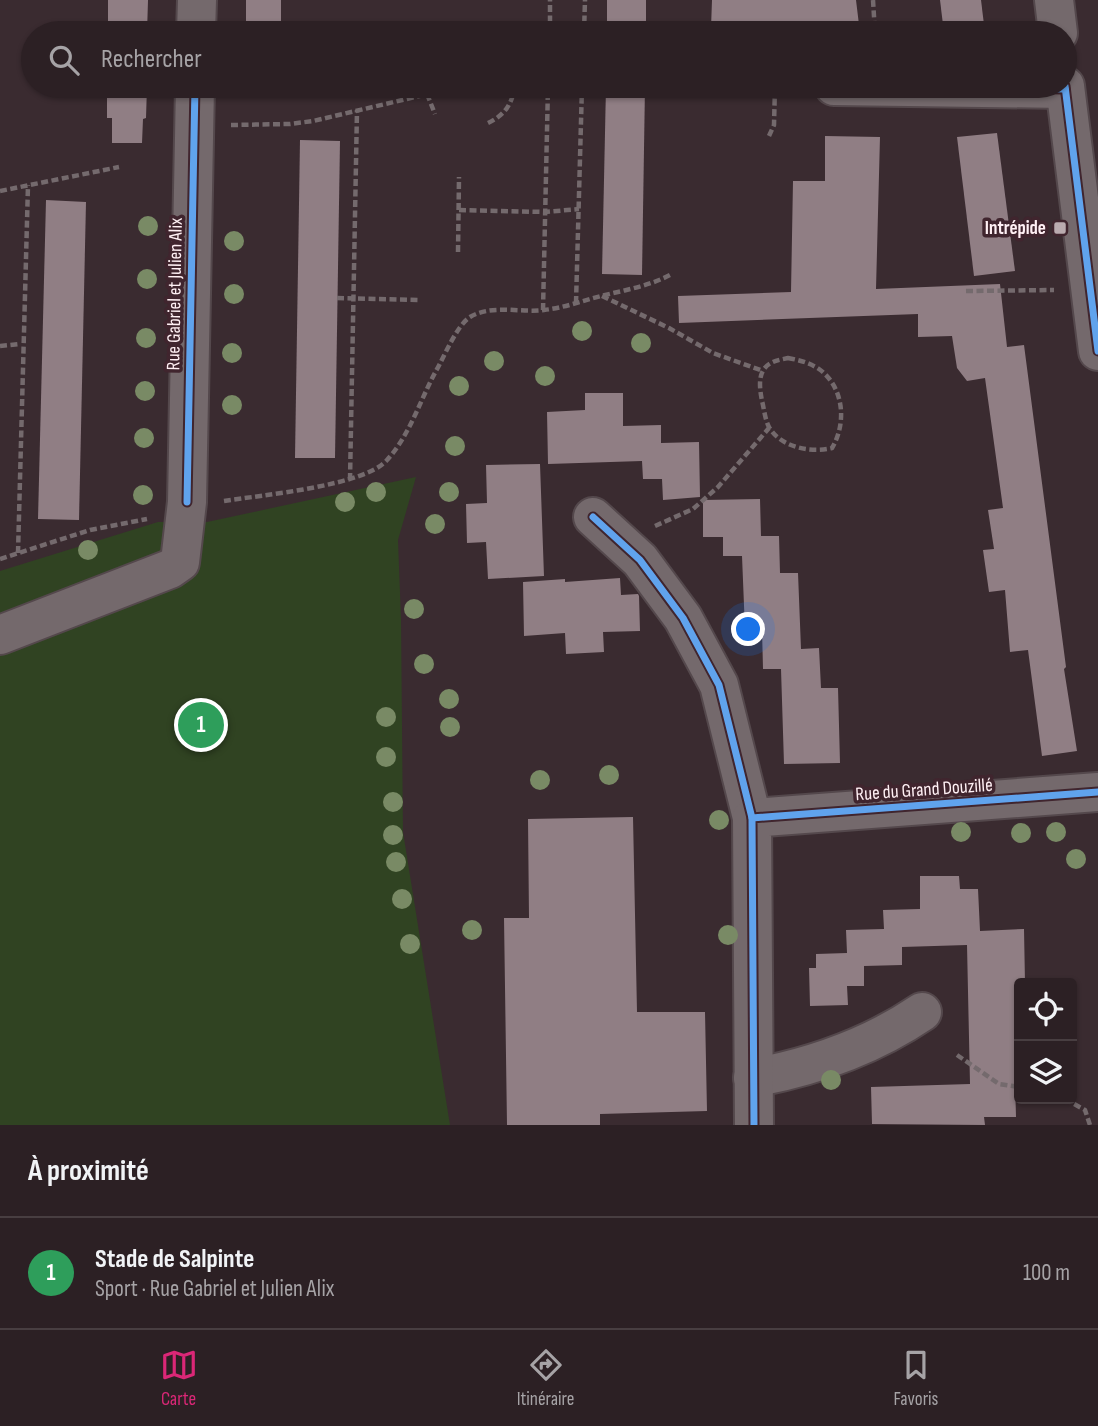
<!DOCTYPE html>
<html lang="fr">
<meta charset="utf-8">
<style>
body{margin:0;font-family:"Sofia Sans Condensed",sans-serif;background:#34282c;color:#f1f3f6}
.controls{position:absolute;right:21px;bottom:21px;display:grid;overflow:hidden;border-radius:7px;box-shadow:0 2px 5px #0004}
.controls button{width:63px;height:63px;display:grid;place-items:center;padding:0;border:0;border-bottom:2px solid #483e41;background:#2c2024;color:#f1f3f6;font:35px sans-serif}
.you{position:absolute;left:749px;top:630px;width:24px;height:24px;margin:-18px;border:5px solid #fff;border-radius:50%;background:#1a73e8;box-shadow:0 0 0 10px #1a73e833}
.badge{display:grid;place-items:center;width:46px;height:46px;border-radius:50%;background:#db2777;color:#fff;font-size:23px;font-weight:700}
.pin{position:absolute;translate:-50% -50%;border:4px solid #fff;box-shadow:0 2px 7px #0006}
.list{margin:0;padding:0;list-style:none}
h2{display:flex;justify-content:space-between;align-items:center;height:91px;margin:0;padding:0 28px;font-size:30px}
h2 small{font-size:23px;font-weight:400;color:#a6a3a6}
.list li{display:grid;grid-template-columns:46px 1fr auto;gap:21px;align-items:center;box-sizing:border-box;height:112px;padding:0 28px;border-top:2px solid #483e41}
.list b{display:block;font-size:26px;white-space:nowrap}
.list p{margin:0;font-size:23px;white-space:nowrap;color:#a6a3a6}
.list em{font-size:23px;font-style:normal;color:#a6a3a6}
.icon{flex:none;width:38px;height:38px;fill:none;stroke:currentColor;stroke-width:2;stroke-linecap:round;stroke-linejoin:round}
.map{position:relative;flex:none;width:1098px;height:1125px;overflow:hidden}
.search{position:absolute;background:#2c2024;box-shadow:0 2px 5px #0004;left:21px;right:21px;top:21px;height:77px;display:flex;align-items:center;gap:18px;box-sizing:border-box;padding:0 24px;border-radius:38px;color:#a6a3a6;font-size:26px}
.sheet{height:203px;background:#2c2024}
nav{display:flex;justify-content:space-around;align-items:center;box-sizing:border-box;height:98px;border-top:2px solid #483e41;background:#2c2024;font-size:19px;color:#a6a3a6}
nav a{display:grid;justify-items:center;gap:4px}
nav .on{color:#db2777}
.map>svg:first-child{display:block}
.green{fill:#304322}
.building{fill:#907e84}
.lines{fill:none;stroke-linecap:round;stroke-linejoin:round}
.minor-casing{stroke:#54484c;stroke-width:42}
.path{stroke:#746a6d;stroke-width:4.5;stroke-dasharray:7 3.5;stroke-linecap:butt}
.minor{stroke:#74696c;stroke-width:38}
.cycleway-casing{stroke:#40252e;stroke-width:11}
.cycleway{stroke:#60a3ed;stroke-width:7}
.tree{fill:#798a65}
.poi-dot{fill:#baabaf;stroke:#40252e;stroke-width:2.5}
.labels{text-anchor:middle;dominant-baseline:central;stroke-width:7;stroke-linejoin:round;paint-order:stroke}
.poi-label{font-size:19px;font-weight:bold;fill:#fff0f4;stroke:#40252e;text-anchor:end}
.street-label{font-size:19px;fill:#fff0f4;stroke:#40252e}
</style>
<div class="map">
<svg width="1098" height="1125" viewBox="0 0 1098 1125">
<rect width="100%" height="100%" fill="#3a2b30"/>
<path class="green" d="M 416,477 L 398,540 L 401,619 L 403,832 L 450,1125 L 0,1125 L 0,571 L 158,522 L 207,522 Z"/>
<g class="building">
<path d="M 108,0 L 148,0 L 147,33 L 108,33 Z"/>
<rect x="246" y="0" width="35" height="33"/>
<rect x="607" y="0" width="39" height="33"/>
<path d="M 712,0 L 856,0 L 860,33 L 731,33 L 731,29 L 711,28 Z"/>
<path d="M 940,0 L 981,0 L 985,33 L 944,33 Z"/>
<path d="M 107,86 L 147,86 L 146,118 L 143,119 L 142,143 L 112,143 L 112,118 L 107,118 Z"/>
<path d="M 245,86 L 280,86 L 280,91 L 245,90 Z"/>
<path d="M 606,86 L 645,86 L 642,275 L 602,274 Z"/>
<path d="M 997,133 L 1015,271 L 974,276 L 957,137 Z"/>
<path d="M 825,136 L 880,137 L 876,289 L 1000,284 L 1007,347 L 1024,345 L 1066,667 L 1064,669 L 1077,751 L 1042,756 L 1028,650 L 1010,652 L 1005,590 L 989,592 L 983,550 L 994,549 L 988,510 L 1003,508 L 985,378 L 967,381 L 957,368 L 952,336 L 918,337 L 918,314 L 679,323 L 678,296 L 791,292 L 793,181 L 825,181 Z"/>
<path d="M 300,140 L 340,141 L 335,458 L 295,458 Z"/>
<path d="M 46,200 L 86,202 L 79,520 L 38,519 Z"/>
<path d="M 585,393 L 623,393 L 623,426 L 661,425 L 661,443 L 699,442 L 700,497 L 663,500 L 662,479 L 643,479 L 642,461 L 548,464 L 547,412 L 585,410 Z"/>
<path d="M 540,464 L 544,576 L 488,579 L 486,542 L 467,543 L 466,504 L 487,503 L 486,465 Z"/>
<path d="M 760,499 L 761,536 L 779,536 L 780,573 L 798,573 L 801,649 L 819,648 L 821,688 L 838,688 L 840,763 L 784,764 L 781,669 L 763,669 L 762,629 L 745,630 L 742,556 L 723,556 L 723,537 L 703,537 L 703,500 Z"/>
<path d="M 620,578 L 621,595 L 638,594 L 639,596 L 640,631 L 603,632 L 604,652 L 566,654 L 565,633 L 524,636 L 523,582 L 565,579 L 565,582 Z"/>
<path d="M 633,817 L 637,1012 L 705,1012 L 707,1111 L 600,1114 L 600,1125 L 507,1125 L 504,918 L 529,918 L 528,819 Z"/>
<path d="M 920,876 L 959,876 L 960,889 L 978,889 L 980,931 L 1024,929 L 1025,983 L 1019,983 L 1019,1080 L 1015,1080 L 1016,1117 L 984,1117 L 985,1125 L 872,1124 L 871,1087 L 970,1084 L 967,945 L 902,947 L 902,965 L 864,966 L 864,986 L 847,986 L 848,1005 L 810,1006 L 809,968 L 816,968 L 816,954 L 847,953 L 846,930 L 884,929 L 883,910 L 920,909 Z"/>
</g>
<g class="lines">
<defs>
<g id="minor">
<path d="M 1054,0 L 1058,33"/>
<path d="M 196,33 L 197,0"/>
<path d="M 834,86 L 1065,89"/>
<path d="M 1065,86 L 1098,351"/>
<path d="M 593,517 L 640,560 L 683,618 L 719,685 L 752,818"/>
<path d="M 0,635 L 170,569 L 180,562 L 187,502 L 195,86"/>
<path d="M 753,1078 C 812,1067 872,1046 922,1012"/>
<path d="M 754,1125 L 752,818 L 1098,792"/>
</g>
</defs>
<use href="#minor" class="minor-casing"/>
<g class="path">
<path d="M 873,0 L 875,33"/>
<path d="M 550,28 L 584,28"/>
<path d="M 550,33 L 550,0"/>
<path d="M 584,33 L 585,0"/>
<path d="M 427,94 L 435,114"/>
<path d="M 488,123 C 505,115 512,104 515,86"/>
<path d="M 231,125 L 290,124 L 313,121 L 462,86"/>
<path d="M 769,136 L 774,125 L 775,86"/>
<path d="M 0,191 L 119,167"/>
<path d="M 459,210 L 545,212 L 579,209"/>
<path d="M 458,252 L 459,177"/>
<path d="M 966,291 L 1054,290"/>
<path d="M 602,296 L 669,328 L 713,353 L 763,371"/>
<path d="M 337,298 L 420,300"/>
<path d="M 576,303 L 582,86"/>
<path d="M 543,310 L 548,86"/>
<path d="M 0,346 L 19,344"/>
<path d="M 788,358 C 799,360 810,363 819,369 C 844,387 847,423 832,448 C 812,453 781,448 769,427 C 765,420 764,408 762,401 C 760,390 758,378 764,369 C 770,361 779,360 788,358 Z"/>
<path d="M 350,480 L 357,110"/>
<path d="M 224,501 C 261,495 365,486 387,460 C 410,435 420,400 436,371 C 444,357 457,325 470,317 C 492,304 521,313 544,310 C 563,308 582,301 601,296 C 625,290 650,286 672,274"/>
<path d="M 655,526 L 693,509 L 718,487 L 769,428"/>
<path d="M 18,553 L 28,185"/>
<path d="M 0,559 L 90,530 L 147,519"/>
<path d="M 957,1055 L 999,1084 L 1019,1087"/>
<path d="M 1065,1099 L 1085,1110 L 1090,1125"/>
</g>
<use href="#minor" class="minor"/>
<defs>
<g id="cycleway">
<path d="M 834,86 L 1065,89"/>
<path d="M 1065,86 L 1098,351"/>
<path d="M 187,502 L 195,86"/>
<path d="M 593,517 L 640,560 L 683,618 L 719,685 L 752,818"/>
<path d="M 754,1125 L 752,818 L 1098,792"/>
</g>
</defs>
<use href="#cycleway" class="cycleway-casing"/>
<use href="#cycleway" class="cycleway"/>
</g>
<g class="tree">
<circle cx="148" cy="226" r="10"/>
<circle cx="234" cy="241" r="10"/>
<circle cx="147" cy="279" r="10"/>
<circle cx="234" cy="294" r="10"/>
<circle cx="582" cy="331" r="10"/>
<circle cx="146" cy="338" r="10"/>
<circle cx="641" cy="343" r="10"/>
<circle cx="232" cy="353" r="10"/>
<circle cx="494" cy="361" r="10"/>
<circle cx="545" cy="376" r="10"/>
<circle cx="459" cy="386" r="10"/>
<circle cx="145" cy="391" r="10"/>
<circle cx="232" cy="405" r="10"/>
<circle cx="144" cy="438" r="10"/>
<circle cx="455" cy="446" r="10"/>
<circle cx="376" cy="492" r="10"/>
<circle cx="449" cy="492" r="10"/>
<circle cx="143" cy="495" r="10"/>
<circle cx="345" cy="502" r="10"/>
<circle cx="435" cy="524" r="10"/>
<circle cx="88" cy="550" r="10"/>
<circle cx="414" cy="609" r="10"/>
<circle cx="424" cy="664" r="10"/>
<circle cx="449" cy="699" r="10"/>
<circle cx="386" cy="717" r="10"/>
<circle cx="450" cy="727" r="10"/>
<circle cx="386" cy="757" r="10"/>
<circle cx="609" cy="775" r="10"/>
<circle cx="540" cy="780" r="10"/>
<circle cx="393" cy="802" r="10"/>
<circle cx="719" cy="820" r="10"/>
<circle cx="961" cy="832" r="10"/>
<circle cx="1056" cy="832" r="10"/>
<circle cx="1021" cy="833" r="10"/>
<circle cx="393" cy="835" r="10"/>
<circle cx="1076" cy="859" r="10"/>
<circle cx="396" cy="862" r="10"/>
<circle cx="402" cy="899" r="10"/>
<circle cx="472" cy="930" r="10"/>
<circle cx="728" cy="935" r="10"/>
<circle cx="410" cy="944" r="10"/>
<circle cx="831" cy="1080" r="10"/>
</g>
<rect class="poi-dot" x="1053" y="221" width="14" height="14" rx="3.5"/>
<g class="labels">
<g class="poi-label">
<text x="1046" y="228">Intrépide</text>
</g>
<g class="street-label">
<text transform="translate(175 294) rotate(-89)">Rue Gabriel et Julien Alix</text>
<text transform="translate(924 790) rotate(-4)">Rue du Grand Douzillé</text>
</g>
</g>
</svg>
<div class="controls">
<button><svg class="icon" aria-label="locate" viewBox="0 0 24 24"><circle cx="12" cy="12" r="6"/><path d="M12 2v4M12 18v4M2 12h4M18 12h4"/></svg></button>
<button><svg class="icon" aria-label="layers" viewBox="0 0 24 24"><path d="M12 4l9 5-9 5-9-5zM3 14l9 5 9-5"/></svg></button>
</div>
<div class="you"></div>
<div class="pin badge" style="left:201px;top:725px;background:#2e9e5b">1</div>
<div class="search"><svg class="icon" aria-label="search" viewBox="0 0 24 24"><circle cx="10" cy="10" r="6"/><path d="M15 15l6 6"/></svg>Rechercher</div>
</div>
<section class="sheet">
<h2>À proximité<small></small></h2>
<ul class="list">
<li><span class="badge" style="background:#2e9e5b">1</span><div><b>Stade de Salpinte</b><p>Sport · Rue Gabriel et Julien Alix</p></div><em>100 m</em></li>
</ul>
</section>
<nav>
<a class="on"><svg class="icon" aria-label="map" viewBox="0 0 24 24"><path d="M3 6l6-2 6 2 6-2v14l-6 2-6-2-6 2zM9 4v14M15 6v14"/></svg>Carte</a>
<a><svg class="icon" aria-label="directions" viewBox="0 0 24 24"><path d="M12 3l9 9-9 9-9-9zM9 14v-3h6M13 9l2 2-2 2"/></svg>Itinéraire</a>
<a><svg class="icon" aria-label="saved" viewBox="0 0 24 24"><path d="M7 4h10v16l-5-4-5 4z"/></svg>Favoris</a>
</nav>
